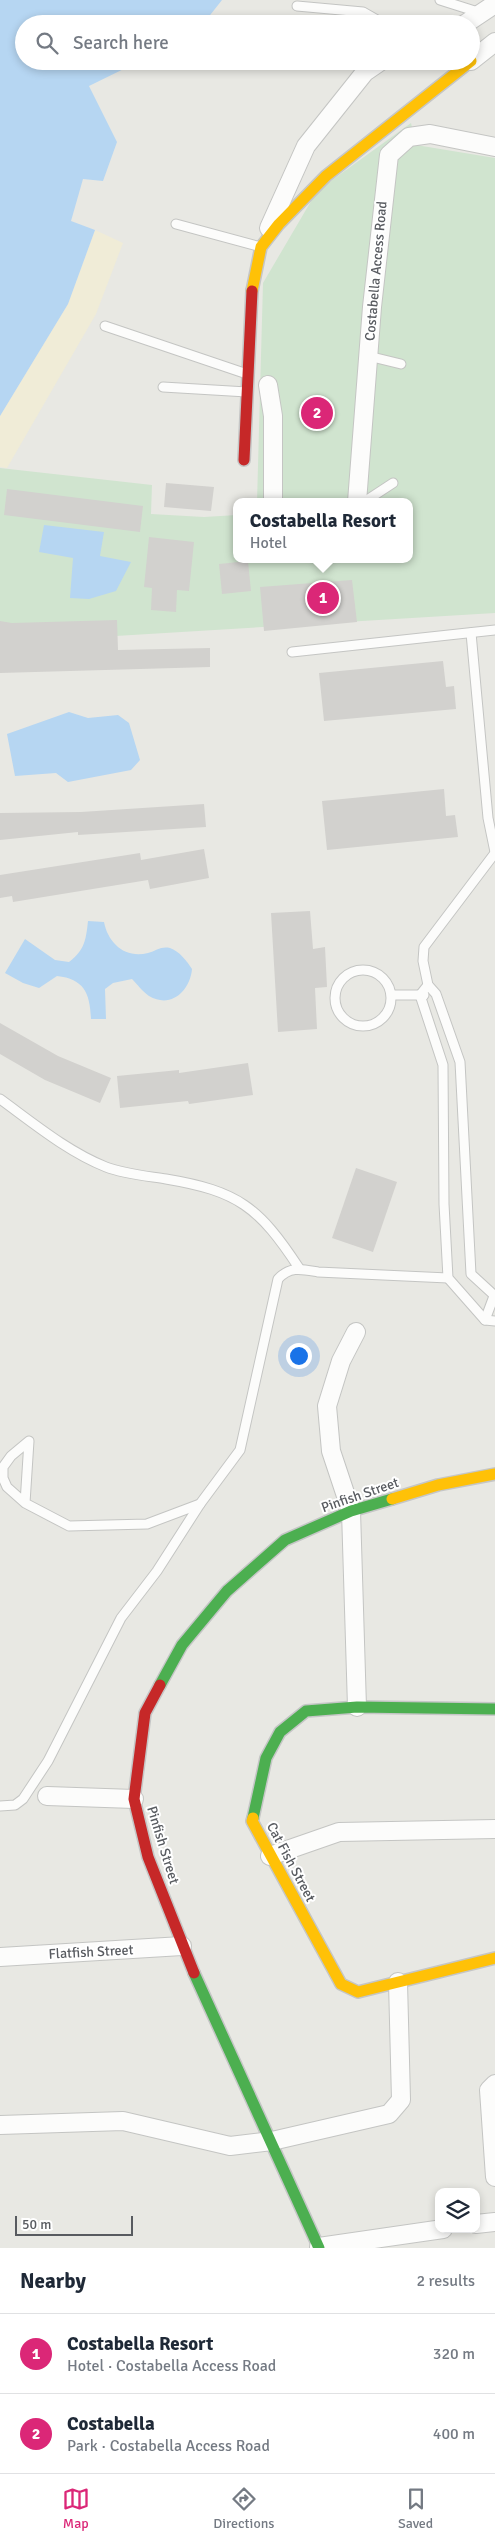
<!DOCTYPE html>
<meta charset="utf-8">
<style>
body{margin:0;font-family:Signika,sans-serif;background:#f2f2f3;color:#1f2937}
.controls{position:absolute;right:15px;bottom:15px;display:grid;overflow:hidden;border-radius:10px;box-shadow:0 2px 8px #0003}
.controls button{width:45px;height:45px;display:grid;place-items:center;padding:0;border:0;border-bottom:1px solid #e0e1e3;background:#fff;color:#1f2937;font:25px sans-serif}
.scale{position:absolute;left:15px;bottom:12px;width:118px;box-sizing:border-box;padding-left:5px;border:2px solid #585b60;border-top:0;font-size:14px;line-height:18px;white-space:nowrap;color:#585b60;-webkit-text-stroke:4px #fff;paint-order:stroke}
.you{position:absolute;left:298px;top:1355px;width:18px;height:18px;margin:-12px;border:4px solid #fff;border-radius:50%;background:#1a73e8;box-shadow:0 0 0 8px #1a73e833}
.badge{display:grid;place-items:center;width:32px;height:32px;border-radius:50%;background:#db2777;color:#fff;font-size:16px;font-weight:700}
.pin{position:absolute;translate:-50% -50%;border:2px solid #fff;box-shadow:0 1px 5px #0006}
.popup{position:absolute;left:233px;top:498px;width:180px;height:65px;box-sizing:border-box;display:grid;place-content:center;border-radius:10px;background:#fff;filter:drop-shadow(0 1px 4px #0005);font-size:16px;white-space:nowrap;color:#747a83}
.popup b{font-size:19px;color:#1f2937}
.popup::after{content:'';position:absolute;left:50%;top:100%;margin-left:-10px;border:10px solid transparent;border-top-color:#fff}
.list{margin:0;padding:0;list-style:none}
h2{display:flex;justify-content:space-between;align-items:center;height:65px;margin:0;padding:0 20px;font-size:21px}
h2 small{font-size:16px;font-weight:400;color:#747a83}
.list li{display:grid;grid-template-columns:32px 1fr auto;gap:15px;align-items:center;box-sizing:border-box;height:80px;padding:0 20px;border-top:1px solid #e0e1e3}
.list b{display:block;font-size:19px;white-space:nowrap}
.list p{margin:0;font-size:16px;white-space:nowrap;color:#747a83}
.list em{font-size:16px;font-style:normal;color:#747a83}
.icon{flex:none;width:28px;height:28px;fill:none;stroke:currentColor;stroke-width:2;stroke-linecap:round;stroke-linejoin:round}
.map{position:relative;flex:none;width:495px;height:2248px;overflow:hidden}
.search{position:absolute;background:#fff;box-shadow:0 2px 8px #0003;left:15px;right:15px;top:15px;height:55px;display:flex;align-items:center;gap:12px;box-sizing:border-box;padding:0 18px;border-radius:28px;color:#747a83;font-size:19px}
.sheet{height:225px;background:#fff}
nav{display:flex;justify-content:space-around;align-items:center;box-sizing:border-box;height:70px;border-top:1px solid #e0e1e3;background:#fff;font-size:14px;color:#747a83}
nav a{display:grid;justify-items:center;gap:2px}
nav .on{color:#db2777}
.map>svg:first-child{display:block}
.green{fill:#d0e4cf}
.sand{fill:#f0ecd7}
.water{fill:#b6d6f2}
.building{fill:#d2d1ce}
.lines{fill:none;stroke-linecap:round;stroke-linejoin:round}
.lane-casing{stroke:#c4c5c3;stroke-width:11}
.street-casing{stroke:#c4c5c3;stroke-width:20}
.fast-casing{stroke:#c5c6c6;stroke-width:14}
.slow-casing{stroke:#c5c6c6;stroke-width:14}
.jam-casing{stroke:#c5c6c6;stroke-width:14}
.lane{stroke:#fcfcfb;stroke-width:9}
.street{stroke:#fcfcfb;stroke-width:18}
.fast{stroke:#4caf50;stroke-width:11}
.slow{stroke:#ffc107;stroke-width:11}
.jam{stroke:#c62828;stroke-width:11}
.labels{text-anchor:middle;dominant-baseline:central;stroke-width:4;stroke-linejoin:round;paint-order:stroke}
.street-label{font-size:14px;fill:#585b60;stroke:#fff}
</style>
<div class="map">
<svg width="495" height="2248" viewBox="0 0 495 2248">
<rect width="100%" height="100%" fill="#e8e8e3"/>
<path class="green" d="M 411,123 L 416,145 L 495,158 L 495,613 L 0,643 L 0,468 L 152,485 L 151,514 L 204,517 L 237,515 L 237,559 L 409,559 L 409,502 L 257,502 L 263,283 L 317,191 Z"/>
<path class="sand" d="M 95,230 L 123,243 L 96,314 L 7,468 L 0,467 L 0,416 L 68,304 Z"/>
<g class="water">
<path d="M 0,0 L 222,0 L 203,24 L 24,24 L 24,61 L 140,61 L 89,86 L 117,142 L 103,181 L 83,179 L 71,221 L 95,230 L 68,304 L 0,416 Z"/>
<path d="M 44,525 L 104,532 L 100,556 L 131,562 L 116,591 L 89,599 L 70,598 L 73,558 L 39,552 Z"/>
<path d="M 69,712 L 88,718 L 118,715 L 129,723 L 140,760 L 131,770 L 68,782 L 56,773 L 15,776 L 7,734 Z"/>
<path d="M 88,921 L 104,922 C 108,943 125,959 148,953 C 156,951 161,946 170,948 C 179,951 187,961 192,969 C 190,991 171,1009 149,996 C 143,992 137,984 132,979 L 113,983 L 105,989 L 106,1019 L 91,1019 C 90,993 84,979 57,976 L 39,988 L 23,983 L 5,973 L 25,939 L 55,960 L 69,962 C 85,950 86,939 88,921 Z"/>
</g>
<g class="building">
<path d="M 166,483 L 214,487 L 211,511 L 164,507 Z"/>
<path d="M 7,489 L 143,506 L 140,532 L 4,515 Z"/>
<path d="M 149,537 L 194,542 L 189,591 L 177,590 L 176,612 L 151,610 L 152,588 L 144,587 Z"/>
<path d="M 248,561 L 251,591 L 222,594 L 219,564 Z"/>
<path d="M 352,580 L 357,622 L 264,631 L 260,587 Z"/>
<path d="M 117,620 L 118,650 L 210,648 L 210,667 L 0,673 L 0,621 L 12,623 Z"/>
<path d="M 443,661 L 446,687 L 454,686 L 456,709 L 324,721 L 319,673 Z"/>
<path d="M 444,789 L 446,816 L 455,815 L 458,837 L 327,850 L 322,801 Z"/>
<path d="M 204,804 L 206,827 L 78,835 L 78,832 L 0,840 L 0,813 L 81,812 Z"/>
<path d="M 204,849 L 209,878 L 150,889 L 148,880 L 13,902 L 12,896 L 0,898 L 0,875 L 140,853 L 141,860 Z"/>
<path d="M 310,911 L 313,949 L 325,947 L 327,987 L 315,988 L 317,1029 L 278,1032 L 271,913 Z"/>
<path d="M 0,1023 L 58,1056 L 111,1078 L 100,1103 L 45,1080 L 0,1054 Z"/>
<path d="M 248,1063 L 253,1095 L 189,1104 L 188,1101 L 120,1108 L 117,1076 L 179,1070 L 179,1073 Z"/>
<path d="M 356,1168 L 397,1182 L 373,1252 L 332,1238 Z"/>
</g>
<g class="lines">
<defs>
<g id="lane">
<path d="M 440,0 L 481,13"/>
<path d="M 297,6 L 363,12 L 384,24"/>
<path d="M 176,224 L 261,247"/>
<path d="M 105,326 L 247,374"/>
<path d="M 368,356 L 401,364"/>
<path d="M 163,387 L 247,392"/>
<path d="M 364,502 L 393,483"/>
<path d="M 471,633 L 488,818 L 495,852"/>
<path d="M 292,652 L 495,630"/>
<path d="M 495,853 L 433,935 L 424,947 L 423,961 L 428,985 L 436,994 L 460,1062 L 471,1274 L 495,1296"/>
<circle cx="363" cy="998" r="28"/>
<path d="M 428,985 L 420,995 L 443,1065 L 444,1204 L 448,1278 L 485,1320 L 495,1321"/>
<path d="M 392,995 L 424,995"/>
<path d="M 0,1099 C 33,1123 68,1152 106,1167 C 124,1174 147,1176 166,1179 C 238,1191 259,1207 299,1268"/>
<path d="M 485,1320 L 494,1296"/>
<path d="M 25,1503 L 29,1441 L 11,1456 L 3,1467 L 3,1478 L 7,1487 L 25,1503 L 69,1526 L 147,1524 L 200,1504 L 240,1450 L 278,1279 C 290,1266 301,1269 318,1272 L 448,1278"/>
<path d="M 0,1806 L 15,1805 L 23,1799 L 48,1761 L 121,1618 L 157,1571 L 200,1504"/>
</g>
<g id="street">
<path d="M 465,24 L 495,4"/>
<path d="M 471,61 L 495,42"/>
<path d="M 269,228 L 306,146 L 365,72 L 381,61"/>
<path d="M 268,385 L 273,416 L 273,502"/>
<path d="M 357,502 L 372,307 L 389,155 L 409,137 L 430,134 L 495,147"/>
<path d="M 356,1332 L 341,1361 L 327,1406 L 331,1451 L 351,1511 L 357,1707"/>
<path d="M 47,1796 L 134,1799"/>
<path d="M 270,1856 L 339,1832 L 495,1829"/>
<path d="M 0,1957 L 182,1946"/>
<path d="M 495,2084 L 489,2090 L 495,2177"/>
<path d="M 0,2125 L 123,2121 L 230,2146 L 272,2141 L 389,2114 L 401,2100 L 398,1982"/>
<path d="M 476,2224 L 495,2222"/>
<path d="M 319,2247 L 443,2229"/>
</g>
<g id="fast">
<path d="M 160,1685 L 182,1645 L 227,1591 L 285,1540 L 351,1511 L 392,1499"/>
<path d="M 253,1818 L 266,1758 L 280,1732 L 306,1711 L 357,1707 L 495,1709"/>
<path d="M 194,1973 L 319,2248"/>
</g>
<g id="slow">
<path d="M 252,291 L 261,247 L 279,224 L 326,176 L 471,61"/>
<path d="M 392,1499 L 438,1485 L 495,1474"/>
<path d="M 253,1818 L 252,1821 L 341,1984 L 358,1992 L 495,1958"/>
</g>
<g id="jam">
<path d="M 244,460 L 252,291"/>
<path d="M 160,1685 L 145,1713 L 134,1799 L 148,1857 L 194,1973"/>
</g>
</defs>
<use href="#lane" class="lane-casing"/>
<use href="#street" class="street-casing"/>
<use href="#fast" class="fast-casing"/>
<use href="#slow" class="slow-casing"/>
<use href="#jam" class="jam-casing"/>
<use href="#lane" class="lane"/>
<use href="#street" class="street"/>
<use href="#fast" class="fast"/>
<use href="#slow" class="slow"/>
<use href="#jam" class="jam"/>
</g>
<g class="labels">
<g class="street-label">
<text transform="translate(376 271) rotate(-85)">Costabella Access Road</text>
<text transform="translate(360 1495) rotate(-19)">Pinfish Street</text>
<text transform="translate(163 1845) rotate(73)">Pinfish Street</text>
<text transform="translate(291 1862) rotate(62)">Cat Fish Street</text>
<text transform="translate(91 1952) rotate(-3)">Flatfish Street</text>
</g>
</g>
</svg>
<div class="controls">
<button><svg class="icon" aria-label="layers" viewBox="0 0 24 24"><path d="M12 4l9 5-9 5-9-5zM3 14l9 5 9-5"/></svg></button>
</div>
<div class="scale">50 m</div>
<div class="you"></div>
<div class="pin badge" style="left:323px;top:598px">1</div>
<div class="popup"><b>Costabella Resort</b>Hotel</div>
<div class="pin badge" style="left:317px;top:413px">2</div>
<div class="search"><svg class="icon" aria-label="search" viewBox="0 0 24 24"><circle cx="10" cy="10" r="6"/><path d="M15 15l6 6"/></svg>Search here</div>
</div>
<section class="sheet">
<h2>Nearby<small>2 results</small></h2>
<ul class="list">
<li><span class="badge">1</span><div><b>Costabella Resort</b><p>Hotel · Costabella Access Road</p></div><em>320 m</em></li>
<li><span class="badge">2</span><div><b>Costabella</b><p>Park · Costabella Access Road</p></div><em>400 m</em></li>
</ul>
</section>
<nav>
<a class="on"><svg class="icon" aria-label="map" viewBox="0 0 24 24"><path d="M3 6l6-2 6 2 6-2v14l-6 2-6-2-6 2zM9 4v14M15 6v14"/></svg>Map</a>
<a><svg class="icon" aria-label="directions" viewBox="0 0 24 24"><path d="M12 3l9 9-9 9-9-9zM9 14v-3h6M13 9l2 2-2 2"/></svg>Directions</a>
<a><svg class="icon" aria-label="saved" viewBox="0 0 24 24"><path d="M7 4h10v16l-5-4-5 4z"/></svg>Saved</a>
</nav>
